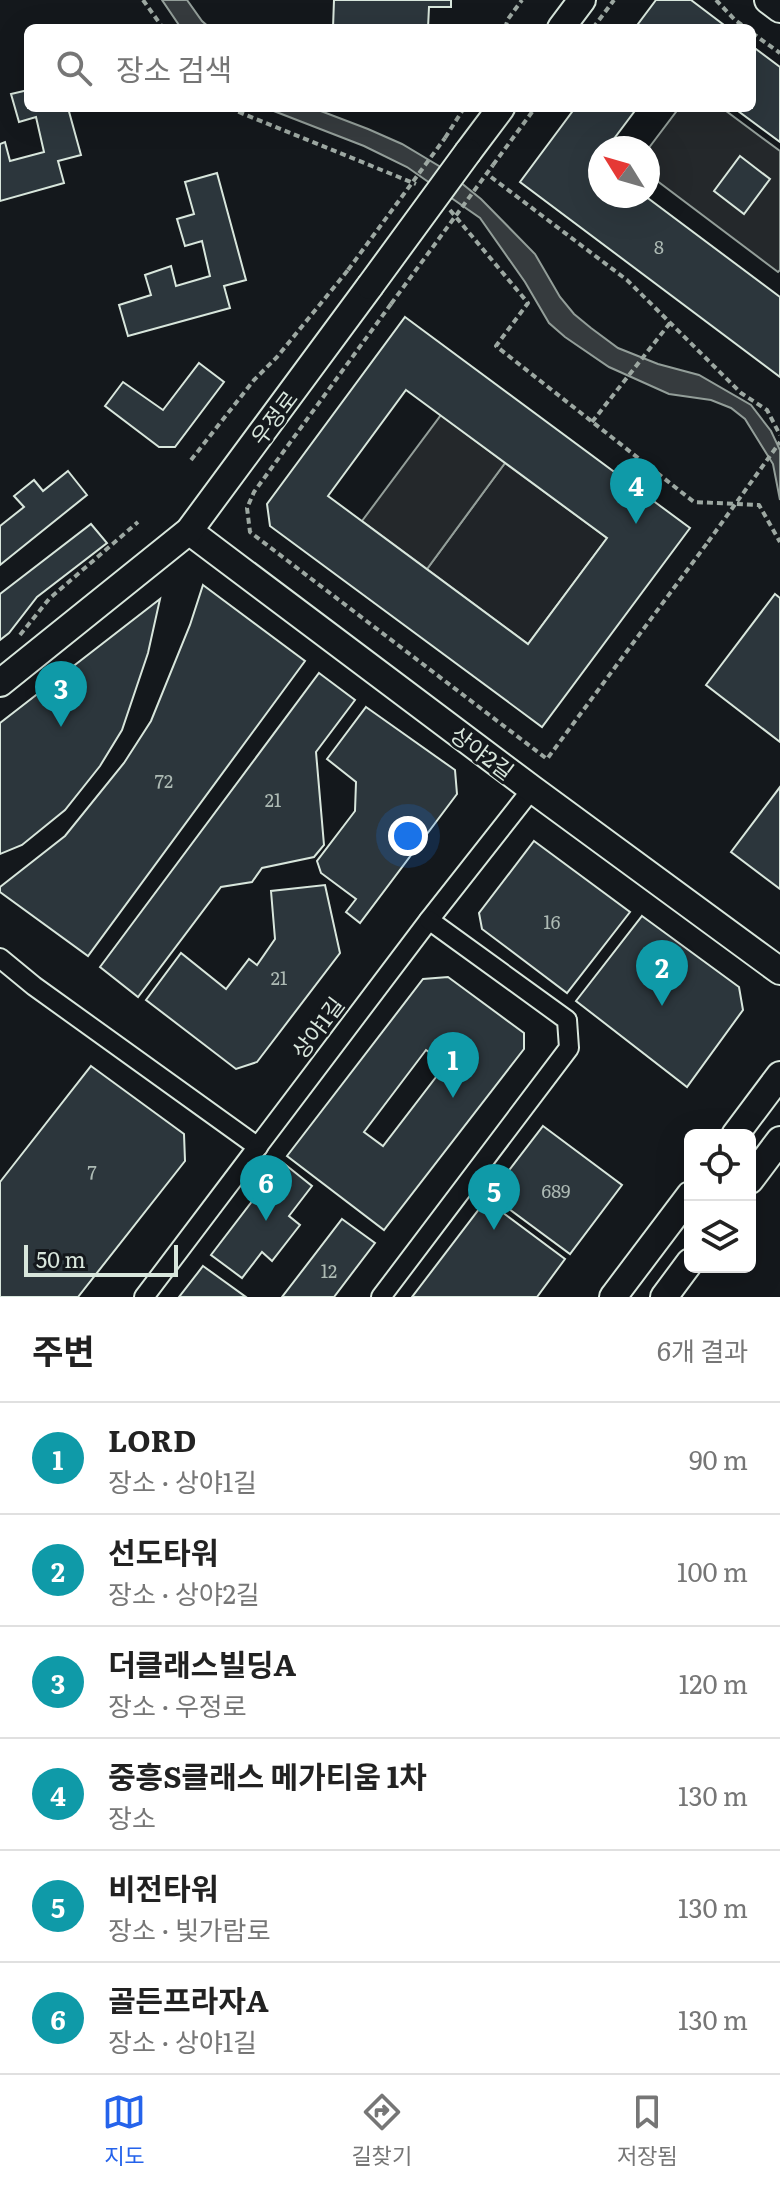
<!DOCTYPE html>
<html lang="ko">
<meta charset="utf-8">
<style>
body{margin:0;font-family:Literata,"Noto Sans KR",serif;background:#f2f2f2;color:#222}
.controls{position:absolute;right:24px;bottom:24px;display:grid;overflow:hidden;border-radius:12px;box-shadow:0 8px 32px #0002}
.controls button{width:72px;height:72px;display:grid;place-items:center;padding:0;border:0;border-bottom:2px solid #e0e0e0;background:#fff;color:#222;font:40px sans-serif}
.compass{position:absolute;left:588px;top:136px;width:72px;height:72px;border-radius:50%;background:#fff;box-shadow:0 8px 32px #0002;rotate:307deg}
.scale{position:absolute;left:24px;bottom:20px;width:154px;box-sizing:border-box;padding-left:8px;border:4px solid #d8e6dc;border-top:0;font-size:22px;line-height:28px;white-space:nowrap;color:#d8e6dc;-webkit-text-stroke:6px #14181c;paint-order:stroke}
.you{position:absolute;left:408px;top:836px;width:28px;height:28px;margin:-20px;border:6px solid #fff;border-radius:50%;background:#1a73e8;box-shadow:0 0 0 12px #1a73e833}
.badge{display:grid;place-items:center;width:52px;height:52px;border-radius:50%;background:#2563eb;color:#fff;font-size:26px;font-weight:700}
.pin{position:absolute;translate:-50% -66px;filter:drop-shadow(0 2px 4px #0008)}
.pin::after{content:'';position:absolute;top:42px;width:28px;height:24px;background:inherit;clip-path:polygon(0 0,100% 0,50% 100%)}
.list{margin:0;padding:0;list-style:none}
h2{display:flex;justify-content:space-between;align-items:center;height:104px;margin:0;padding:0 32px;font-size:34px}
h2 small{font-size:26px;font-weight:400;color:#767676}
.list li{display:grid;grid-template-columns:52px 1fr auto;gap:24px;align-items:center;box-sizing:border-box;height:112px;padding:0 32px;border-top:2px solid #e0e0e0}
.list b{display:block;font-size:30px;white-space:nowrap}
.list p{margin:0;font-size:26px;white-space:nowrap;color:#767676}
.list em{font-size:26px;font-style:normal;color:#767676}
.icon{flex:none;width:44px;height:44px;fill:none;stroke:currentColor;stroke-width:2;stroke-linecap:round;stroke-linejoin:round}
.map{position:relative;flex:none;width:780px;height:1297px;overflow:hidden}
.search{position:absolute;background:#fff;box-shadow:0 8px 32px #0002;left:24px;right:24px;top:24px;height:88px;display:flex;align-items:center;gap:20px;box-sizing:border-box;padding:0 28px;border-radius:12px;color:#767676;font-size:30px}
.sheet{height:776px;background:#fff}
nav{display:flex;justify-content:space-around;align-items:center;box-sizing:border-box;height:112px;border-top:2px solid #e0e0e0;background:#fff;font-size:22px;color:#767676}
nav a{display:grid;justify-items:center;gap:4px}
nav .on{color:#2563eb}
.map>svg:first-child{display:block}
.green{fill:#202428;stroke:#939e99;stroke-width:2}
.parking{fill:#24282b;stroke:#939e99;stroke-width:2}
.water{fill:#363b3e;stroke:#939e99;stroke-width:2}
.building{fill:#2c363c;stroke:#d8e6dc;stroke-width:2;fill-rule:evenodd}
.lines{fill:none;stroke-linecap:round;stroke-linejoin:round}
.street-casing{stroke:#d8e6dc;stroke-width:22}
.secondary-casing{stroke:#d8e6dc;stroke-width:30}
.path{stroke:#9da8a2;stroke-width:4;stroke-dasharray:6 4;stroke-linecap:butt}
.street{stroke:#14181c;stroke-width:18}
.secondary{stroke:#14181c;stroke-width:26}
.secondary-bridge-casing{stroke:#d8e6dc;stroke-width:30;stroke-linecap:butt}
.path-bridge{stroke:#9da8a2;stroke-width:4;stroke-dasharray:6 4;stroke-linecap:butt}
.secondary-bridge{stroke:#14181c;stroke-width:26}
.labels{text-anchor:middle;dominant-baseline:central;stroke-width:6;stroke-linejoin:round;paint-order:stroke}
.number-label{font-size:18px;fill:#adbab4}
.street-label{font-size:22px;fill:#d8e6dc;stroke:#14181c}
</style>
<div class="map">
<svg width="780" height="1297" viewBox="0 0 780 1297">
<rect width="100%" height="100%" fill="#14181c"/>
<path class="green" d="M 505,463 L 607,538 L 528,644 L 427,569 Z"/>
<g class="parking">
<path d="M 679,108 L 722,108 L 780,151 L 780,270 L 778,272 L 648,174 L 648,149 Z"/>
<path d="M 441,415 L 505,463 L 427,569 L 362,521 Z"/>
</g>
<g class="water">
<path d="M 162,0 L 187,0 L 202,21 L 210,28 L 181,28 Z"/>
<path d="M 266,108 L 313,108 L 368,129 L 402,144 L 444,169 L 481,199 L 535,254 L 560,297 L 574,314 L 591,328 L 618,348 L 658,364 L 699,375 L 751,405 L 771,431 L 780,450 L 780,500 L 773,464 L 745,419 L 731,408 L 711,400 L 669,394 L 609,367 L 565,337 L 549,323 L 525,282 L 480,218 L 407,167 L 364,146 Z"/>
</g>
<g class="building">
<path d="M 334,0 L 451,0 L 451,7 L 429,7 L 428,28 L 333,28 Z"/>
<path d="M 656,0 L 691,0 L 728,28 L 635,28 Z"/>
<path d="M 752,46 L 780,67 L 780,142 L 734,108 L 752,108 Z"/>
<path d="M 28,90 L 28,108 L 68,108 L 81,155 L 58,161 L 64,183 L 0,201 L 0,144 L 5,142 L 10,161 L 44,152 L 36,117 L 19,122 L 11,94 Z"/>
<path d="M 575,108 L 637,108 L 607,148 L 600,148 L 600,157 L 597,160 L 600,162 L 600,196 L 645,196 L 780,297 L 780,377 L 520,182 Z"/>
<path d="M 740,156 L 770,179 L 744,214 L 714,191 Z"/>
<path d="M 217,173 L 246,280 L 224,286 L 230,308 L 128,336 L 119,305 L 151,295 L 145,275 L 171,266 L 176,286 L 210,276 L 202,241 L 185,246 L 177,219 L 194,214 L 185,182 Z"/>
<path d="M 405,317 L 690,528 L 542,727 L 270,526 L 267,504 ZM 406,390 L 607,538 L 528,644 L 328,496 Z"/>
<path d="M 199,363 L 224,382 L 175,447 L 159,447 L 105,406 L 123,382 L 163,410 Z"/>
<path d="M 68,471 L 87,495 L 0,565 L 0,526 L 24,507 L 14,496 L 34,480 L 43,491 Z"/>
<path d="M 91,524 L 107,543 L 37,597 L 9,633 L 0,640 L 0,594 Z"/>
<path d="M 203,585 L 305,661 L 88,956 L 0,892 L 0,887 L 65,836 L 124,763 L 151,721 L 190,625 Z"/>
<path d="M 775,594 L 780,598 L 780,742 L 706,685 Z"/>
<path d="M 160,599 L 148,653 L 122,730 L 100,766 L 65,810 L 22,845 L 0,854 L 0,723 Z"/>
<path d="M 319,673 L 355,700 L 316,752 L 324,845 L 314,857 L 262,868 L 252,882 L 221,887 L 138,997 L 100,967 Z"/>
<path d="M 366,707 L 455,770 L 457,794 L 360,923 L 346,912 L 356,899 L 321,873 L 317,861 L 355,811 L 356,782 L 327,759 Z"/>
<path d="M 780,787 L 780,889 L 731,852 Z"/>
<path d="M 534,841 L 630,912 L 567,993 L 482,929 L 479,913 Z"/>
<path d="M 325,885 L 340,953 L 257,1062 L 236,1069 L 146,1000 L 181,953 L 226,989 L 249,959 L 257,965 L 275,939 L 271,891 Z"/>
<path d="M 642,916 L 739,987 L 743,1010 L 687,1087 L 576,1001 Z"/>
<path d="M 448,977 L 524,1033 L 524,1049 L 384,1230 L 287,1156 L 423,979 ZM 426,1050 L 446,1064 L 383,1146 L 364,1132 Z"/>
<path d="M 91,1066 L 184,1134 L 185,1161 L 78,1297 L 0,1297 L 0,1182 Z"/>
<path d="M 543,1126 L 622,1185 L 570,1254 L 490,1195 Z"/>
<path d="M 282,1162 L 312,1186 L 289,1216 L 300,1225 L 272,1261 L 262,1252 L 242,1278 L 211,1255 Z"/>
<path d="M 486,1200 L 565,1259 L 537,1297 L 412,1297 Z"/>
<path d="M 342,1219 L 375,1243 L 334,1297 L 282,1297 Z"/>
<path d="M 203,1266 L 246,1297 L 179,1297 Z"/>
</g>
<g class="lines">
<defs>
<g id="street">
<path d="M 0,958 L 34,986 L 258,1147"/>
<path d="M 144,1297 L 429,920 L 532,789"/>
<path d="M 381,1297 L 569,1048 L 567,1020 L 429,920"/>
</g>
<g id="secondary">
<path d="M 768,0 L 780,9"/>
<path d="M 561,28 L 582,0"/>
<path d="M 468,152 L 501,108"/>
<path d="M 189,531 L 532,789 L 780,971"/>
<path d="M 0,683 L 189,531 L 370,286"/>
<path d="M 735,1135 L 780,1075"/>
<path d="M 750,1180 L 780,1140"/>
<path d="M 613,1297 L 690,1195"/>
<path d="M 664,1297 L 690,1262"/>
</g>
</defs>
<use href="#street" class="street-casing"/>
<use href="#secondary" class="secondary-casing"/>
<g class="path">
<path d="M 143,0 L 163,28"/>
<path d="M 716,0 L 735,20 L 746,28"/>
<path d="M 505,28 L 508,19 L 522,0"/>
<path d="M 593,28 L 614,0"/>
<path d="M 752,33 L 780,53"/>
<path d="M 229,108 L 416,184"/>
<path d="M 445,138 L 464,108"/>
<path d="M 493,165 L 535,108"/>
<path d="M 491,177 L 627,280 L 741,393 L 767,410 L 780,435"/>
<path d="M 450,210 L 528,303 L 496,346 L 694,502 L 759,505 L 780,542"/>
<path d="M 391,304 L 254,492 L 247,508 L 250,532 L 547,759 L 708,542"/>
<path d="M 592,422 L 670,323"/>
<path d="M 191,460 L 254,380 L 277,357 L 348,270"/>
<path d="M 20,635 L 49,599 L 138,522"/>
</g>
<use href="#street" class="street"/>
<use href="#secondary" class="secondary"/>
<defs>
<path id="secondary-bridge" d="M 370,286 L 468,152"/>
</defs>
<use href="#secondary-bridge" class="secondary-bridge-casing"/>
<g class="path-bridge">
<path d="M 348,270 L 445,138"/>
<path d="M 391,304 L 493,165"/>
<path d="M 708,542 L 780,442"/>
</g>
<use href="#secondary-bridge" class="secondary-bridge"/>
</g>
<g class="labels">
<g class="number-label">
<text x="659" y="246">8</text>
<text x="164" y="780">72</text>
<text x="273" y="799">21</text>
<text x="552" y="921">16</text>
<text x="279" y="977">21</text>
<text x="92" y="1171">7</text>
<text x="556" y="1190">689</text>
<text x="329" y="1270">12</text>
</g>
<g class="street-label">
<text transform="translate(273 417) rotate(-53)">우정로</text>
<text transform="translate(483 752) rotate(37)">상야2길</text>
<text transform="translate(317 1027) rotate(-53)">상야1길</text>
</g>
</g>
</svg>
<div class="controls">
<button><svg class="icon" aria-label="locate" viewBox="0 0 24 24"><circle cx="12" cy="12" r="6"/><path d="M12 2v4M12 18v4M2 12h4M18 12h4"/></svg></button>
<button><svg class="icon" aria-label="layers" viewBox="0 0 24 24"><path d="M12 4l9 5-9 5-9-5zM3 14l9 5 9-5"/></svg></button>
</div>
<svg class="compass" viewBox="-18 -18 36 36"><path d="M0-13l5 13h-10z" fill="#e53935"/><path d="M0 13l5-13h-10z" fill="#767676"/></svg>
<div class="scale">50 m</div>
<div class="you"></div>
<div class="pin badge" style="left:453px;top:1098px;background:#0f9aa8">1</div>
<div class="pin badge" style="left:662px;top:1006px;background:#0f9aa8">2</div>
<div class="pin badge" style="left:61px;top:727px;background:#0f9aa8">3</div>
<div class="pin badge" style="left:636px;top:524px;background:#0f9aa8">4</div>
<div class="pin badge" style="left:494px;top:1230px;background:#0f9aa8">5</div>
<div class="pin badge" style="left:266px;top:1221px;background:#0f9aa8">6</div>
<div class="search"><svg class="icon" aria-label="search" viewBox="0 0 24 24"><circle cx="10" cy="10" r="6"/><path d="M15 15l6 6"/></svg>장소 검색</div>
</div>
<section class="sheet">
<h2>주변<small>6개 결과</small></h2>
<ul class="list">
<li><span class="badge" style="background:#0f9aa8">1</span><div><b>LORD</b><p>장소 · 상야1길</p></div><em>90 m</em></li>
<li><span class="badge" style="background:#0f9aa8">2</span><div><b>선도타워</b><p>장소 · 상야2길</p></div><em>100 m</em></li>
<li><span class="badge" style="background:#0f9aa8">3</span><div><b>더클래스빌딩A</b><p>장소 · 우정로</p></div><em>120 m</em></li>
<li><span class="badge" style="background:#0f9aa8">4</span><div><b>중흥S클래스 메가티움 1차</b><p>장소</p></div><em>130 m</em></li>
<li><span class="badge" style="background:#0f9aa8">5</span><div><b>비전타워</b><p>장소 · 빛가람로</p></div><em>130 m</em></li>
<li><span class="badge" style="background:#0f9aa8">6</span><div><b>골든프라자A</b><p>장소 · 상야1길</p></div><em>130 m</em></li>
</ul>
</section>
<nav>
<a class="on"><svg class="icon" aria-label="map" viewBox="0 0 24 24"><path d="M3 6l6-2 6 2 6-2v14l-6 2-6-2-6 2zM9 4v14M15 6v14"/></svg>지도</a>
<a><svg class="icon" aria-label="directions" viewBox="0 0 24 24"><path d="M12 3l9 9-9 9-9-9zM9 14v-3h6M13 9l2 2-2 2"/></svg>길찾기</a>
<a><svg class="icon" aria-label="saved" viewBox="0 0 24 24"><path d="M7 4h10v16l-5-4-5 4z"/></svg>저장됨</a>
</nav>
